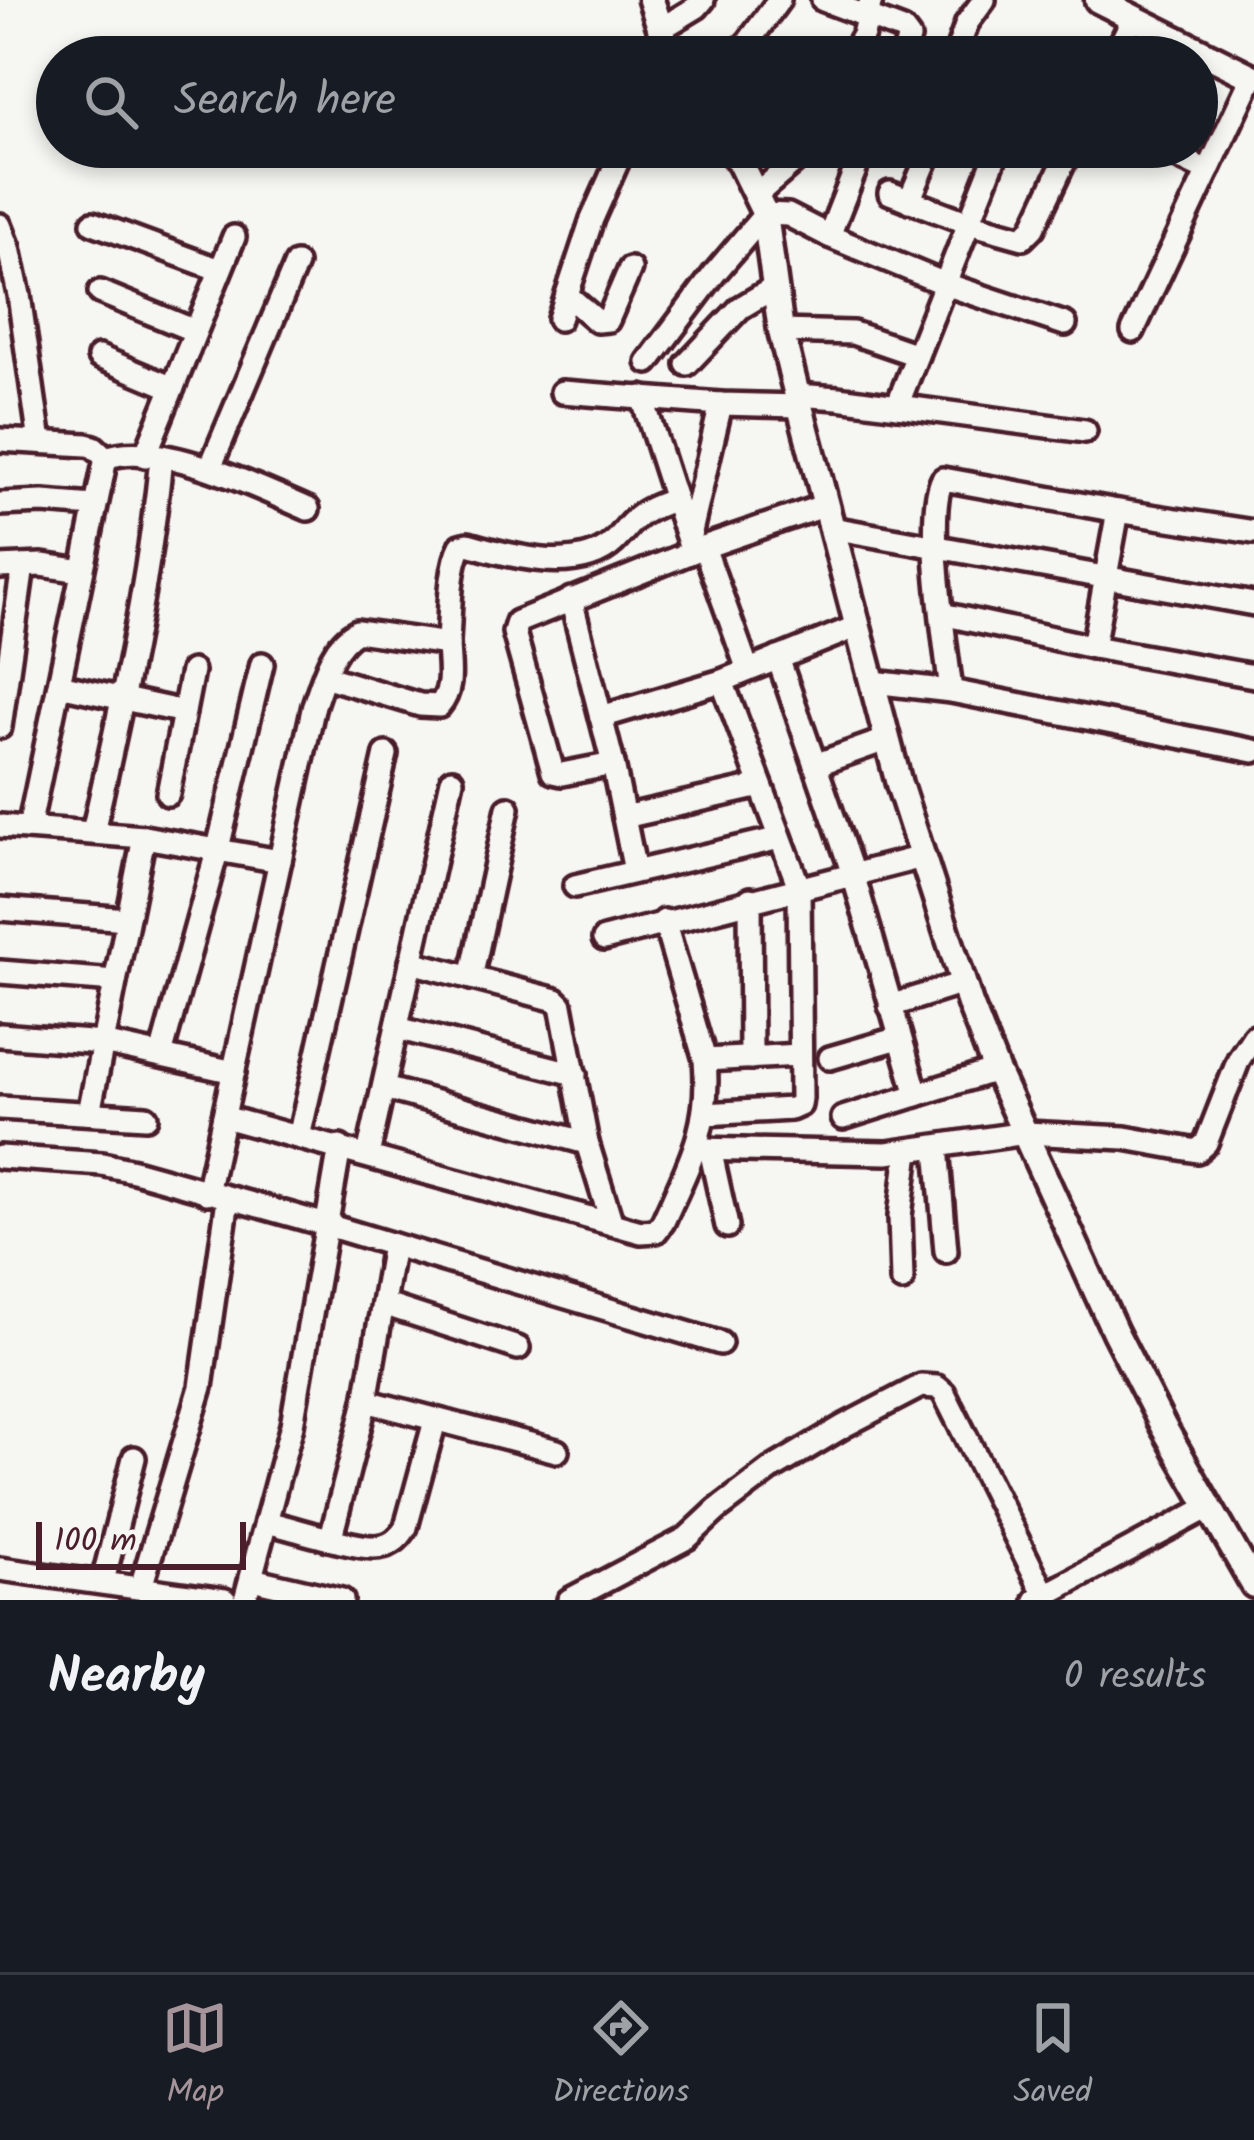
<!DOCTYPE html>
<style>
body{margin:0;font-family:Kalam,sans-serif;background:#20242c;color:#f1f3f6}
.scale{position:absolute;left:36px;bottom:30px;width:210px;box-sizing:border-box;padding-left:12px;border:6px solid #4a1f2b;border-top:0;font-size:33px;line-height:42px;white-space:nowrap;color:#4a1f2b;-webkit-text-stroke:9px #f6f6f2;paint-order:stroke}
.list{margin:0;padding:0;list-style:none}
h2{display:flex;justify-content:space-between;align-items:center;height:156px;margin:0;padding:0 48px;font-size:51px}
h2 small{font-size:39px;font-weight:400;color:#9ea1a6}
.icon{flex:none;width:66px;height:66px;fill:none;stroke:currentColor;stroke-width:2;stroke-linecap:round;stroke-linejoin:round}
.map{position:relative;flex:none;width:1254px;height:1600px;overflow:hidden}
.search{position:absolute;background:#171b24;box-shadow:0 6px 18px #0003;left:36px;right:36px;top:36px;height:132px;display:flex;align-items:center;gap:30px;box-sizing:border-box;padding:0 42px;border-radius:66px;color:#9ea1a6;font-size:45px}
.sheet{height:372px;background:#171b24}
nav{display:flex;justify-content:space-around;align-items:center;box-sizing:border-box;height:168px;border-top:3px solid #363941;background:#171b24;font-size:33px;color:#9ea1a6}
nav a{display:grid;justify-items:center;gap:6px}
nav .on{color:#a6949b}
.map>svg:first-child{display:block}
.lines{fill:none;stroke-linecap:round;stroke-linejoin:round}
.minor-casing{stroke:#4a1f2b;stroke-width:30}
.major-casing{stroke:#4a1f2b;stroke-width:33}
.minor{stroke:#f6f6f2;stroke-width:21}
.major{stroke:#f6f6f2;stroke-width:24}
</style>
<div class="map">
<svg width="1254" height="1600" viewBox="0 0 1254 1600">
<rect width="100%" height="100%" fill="#f6f6f2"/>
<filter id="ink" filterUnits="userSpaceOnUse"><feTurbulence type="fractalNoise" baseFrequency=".00833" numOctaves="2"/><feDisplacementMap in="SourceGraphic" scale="24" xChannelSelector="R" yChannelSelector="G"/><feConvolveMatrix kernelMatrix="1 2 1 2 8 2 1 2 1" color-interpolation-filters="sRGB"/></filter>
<g filter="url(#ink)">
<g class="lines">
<defs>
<g id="minor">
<path d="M 823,0 L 903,30 L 909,38 L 902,57"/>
<path d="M 659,30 L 697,7 L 703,0"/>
<path d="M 734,57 L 749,41 L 779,0"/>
<path d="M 850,57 L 863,35 L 871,0"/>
<path d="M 955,57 L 967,23 L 984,0"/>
<path d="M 1114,57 L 1133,18"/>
<path d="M 1156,147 L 1208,171"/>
<path d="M 890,193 L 969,223 L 1023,238 L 1033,228 L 1071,147"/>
<path d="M 756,195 L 793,163 L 804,147"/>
<path d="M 909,201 L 932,147"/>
<path d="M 93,223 L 220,270"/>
<path d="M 0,225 L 9,248 L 19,295 L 40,442"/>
<path d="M 829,236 L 864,147"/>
<path d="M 100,292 L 195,331"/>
<path d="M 567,295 L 597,321 L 608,320 L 630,269"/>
<path d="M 559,319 L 592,219 L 624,147"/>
<path d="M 781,331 L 853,333 L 917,355"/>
<path d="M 1133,331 L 1252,77"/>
<path d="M 99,357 L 173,388"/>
<path d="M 648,362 L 714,274 L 765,214 L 788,215 L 829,236 L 945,284 L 1065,324"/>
<path d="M 687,364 L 740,308 L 775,287"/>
<path d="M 562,392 L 721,404 L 800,406"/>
<path d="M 797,395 L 838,398 L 1085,431"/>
<path d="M 642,397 L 692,552"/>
<path d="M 897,406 L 999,147"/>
<path d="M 0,440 L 87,445 L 94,447 L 106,458"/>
<path d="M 145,456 L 234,237"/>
<path d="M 210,468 L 296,264"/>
<path d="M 0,504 L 43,502 L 94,506"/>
<path d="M 832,528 L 1254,604"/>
<path d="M 689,540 L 721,404"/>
<path d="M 704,547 L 748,670"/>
<path d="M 0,567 L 42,565 L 82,571"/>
<path d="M 571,599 L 613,764 L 635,871"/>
<path d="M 942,614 L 1093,647 L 1254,676"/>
<path d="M 1093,647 L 1118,511"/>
<path d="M 778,658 L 853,874 L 917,1095"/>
<path d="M 324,676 L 420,705 L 439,706 C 455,688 448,664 448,641 C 450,615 449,568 461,546 L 468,544 C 509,556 579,575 614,542 C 621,536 626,527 633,521 C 645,509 660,505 675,499"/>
<path d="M 873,682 L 951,691 L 1254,751"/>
<path d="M 59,685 L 184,712"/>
<path d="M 951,691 C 946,647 924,512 943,479 L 1118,511 L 1254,532"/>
<path d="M 601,717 L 722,681 L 858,626"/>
<path d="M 0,727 L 23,566"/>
<path d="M 613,764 L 562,774 L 553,772 L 514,632 L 517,622 L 704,547 L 826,505"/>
<path d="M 815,765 L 888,739"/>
<path d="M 168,794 L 192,671"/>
<path d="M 624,817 L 761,786"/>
<path d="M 0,826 L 144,837 L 280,861"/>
<path d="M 29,828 L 106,458 C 157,438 259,488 308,509"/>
<path d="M 93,832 C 121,708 149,584 161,458"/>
<path d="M 575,886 L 780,838"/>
<path d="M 750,899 L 751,1058"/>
<path d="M 0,909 L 127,919"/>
<path d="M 604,939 L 922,857"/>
<path d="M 411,962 L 556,1000 L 561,1005 L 587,1143 L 612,1224"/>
<path d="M 0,972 L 115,981"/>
<path d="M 471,978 L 508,808"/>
<path d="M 890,1006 L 963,983"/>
<path d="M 397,1028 L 575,1074"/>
<path d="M 0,1035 L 103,1043 L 234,1072"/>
<path d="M 161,1055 L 218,848 L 262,664"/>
<path d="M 830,1058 L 899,1038"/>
<path d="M 705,1060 L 800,1055"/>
<path d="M 384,1088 L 587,1143"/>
<path d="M 0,1108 L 146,1117"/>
<path d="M 89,1113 L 144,837"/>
<path d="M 705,1114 L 791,1109 L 800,1105 L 801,1098 L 799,887 L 722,681"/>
<path d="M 224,1117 L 641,1232 L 656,1231 L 663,1222 C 689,1164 711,1127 705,1060 L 664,921"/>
<path d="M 843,1118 L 996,1070"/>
<path d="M 299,1137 L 386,754"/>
<path d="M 937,1147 L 946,1251"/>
<path d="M 696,1149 L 887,1153 L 1026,1133 L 1125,1138 L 1197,1151 L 1206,1143 L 1239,1059 L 1254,1036"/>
<path d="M 710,1149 L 727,1226"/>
<path d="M 368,1155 L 452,780"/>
<path d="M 0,1157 L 102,1164 L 134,1171 L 327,1225 L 720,1343"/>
<path d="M 207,1193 L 314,705 C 323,680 331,645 357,631 L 448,644"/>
<path d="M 902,1280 L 900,1216 L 908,1151"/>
<path d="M 383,1304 L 518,1348"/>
<path d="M 366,1401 L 557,1451"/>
<path d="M 266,1522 C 293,1528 349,1547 374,1547 C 389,1547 399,1540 406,1527 L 435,1421"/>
<path d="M 331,1537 L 366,1401 L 393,1245"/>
<path d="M 0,1569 L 225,1600"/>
<path d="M 252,1579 L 342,1600"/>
<path d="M 103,1581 L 134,1458"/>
<path d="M 141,1587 L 201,1387 L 228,1199"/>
<path d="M 245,1600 L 292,1425 L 340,1147"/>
<path d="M 569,1600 L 687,1538 L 717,1510 L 770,1470 L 844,1426 L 921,1386 L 937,1387 L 944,1393 L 1045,1595"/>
<path d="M 1036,1600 L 1209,1507"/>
</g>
<g id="major">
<path d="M 651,0 L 670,57"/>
<path d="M 1098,0 L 1254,78"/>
<path d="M 728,147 L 740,163 L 765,214 L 781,331 L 797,395 L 899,784 L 970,1004 L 996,1070 L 1115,1332 L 1163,1426 L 1254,1585"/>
</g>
</defs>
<use href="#minor" class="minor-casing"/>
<use href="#major" class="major-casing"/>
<use href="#minor" class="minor"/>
<use href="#major" class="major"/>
</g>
</g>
</svg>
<div class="scale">100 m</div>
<div class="search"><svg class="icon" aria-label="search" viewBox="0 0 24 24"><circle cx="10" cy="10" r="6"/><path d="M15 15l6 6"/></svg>Search here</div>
</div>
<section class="sheet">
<h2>Nearby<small>0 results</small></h2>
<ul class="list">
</ul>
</section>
<nav>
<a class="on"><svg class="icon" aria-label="map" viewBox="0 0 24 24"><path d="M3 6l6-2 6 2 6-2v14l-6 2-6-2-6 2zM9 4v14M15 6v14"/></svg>Map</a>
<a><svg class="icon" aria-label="directions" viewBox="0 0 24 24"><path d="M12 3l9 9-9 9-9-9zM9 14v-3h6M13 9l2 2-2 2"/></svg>Directions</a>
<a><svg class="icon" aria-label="saved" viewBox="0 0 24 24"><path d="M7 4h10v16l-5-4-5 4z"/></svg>Saved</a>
</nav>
